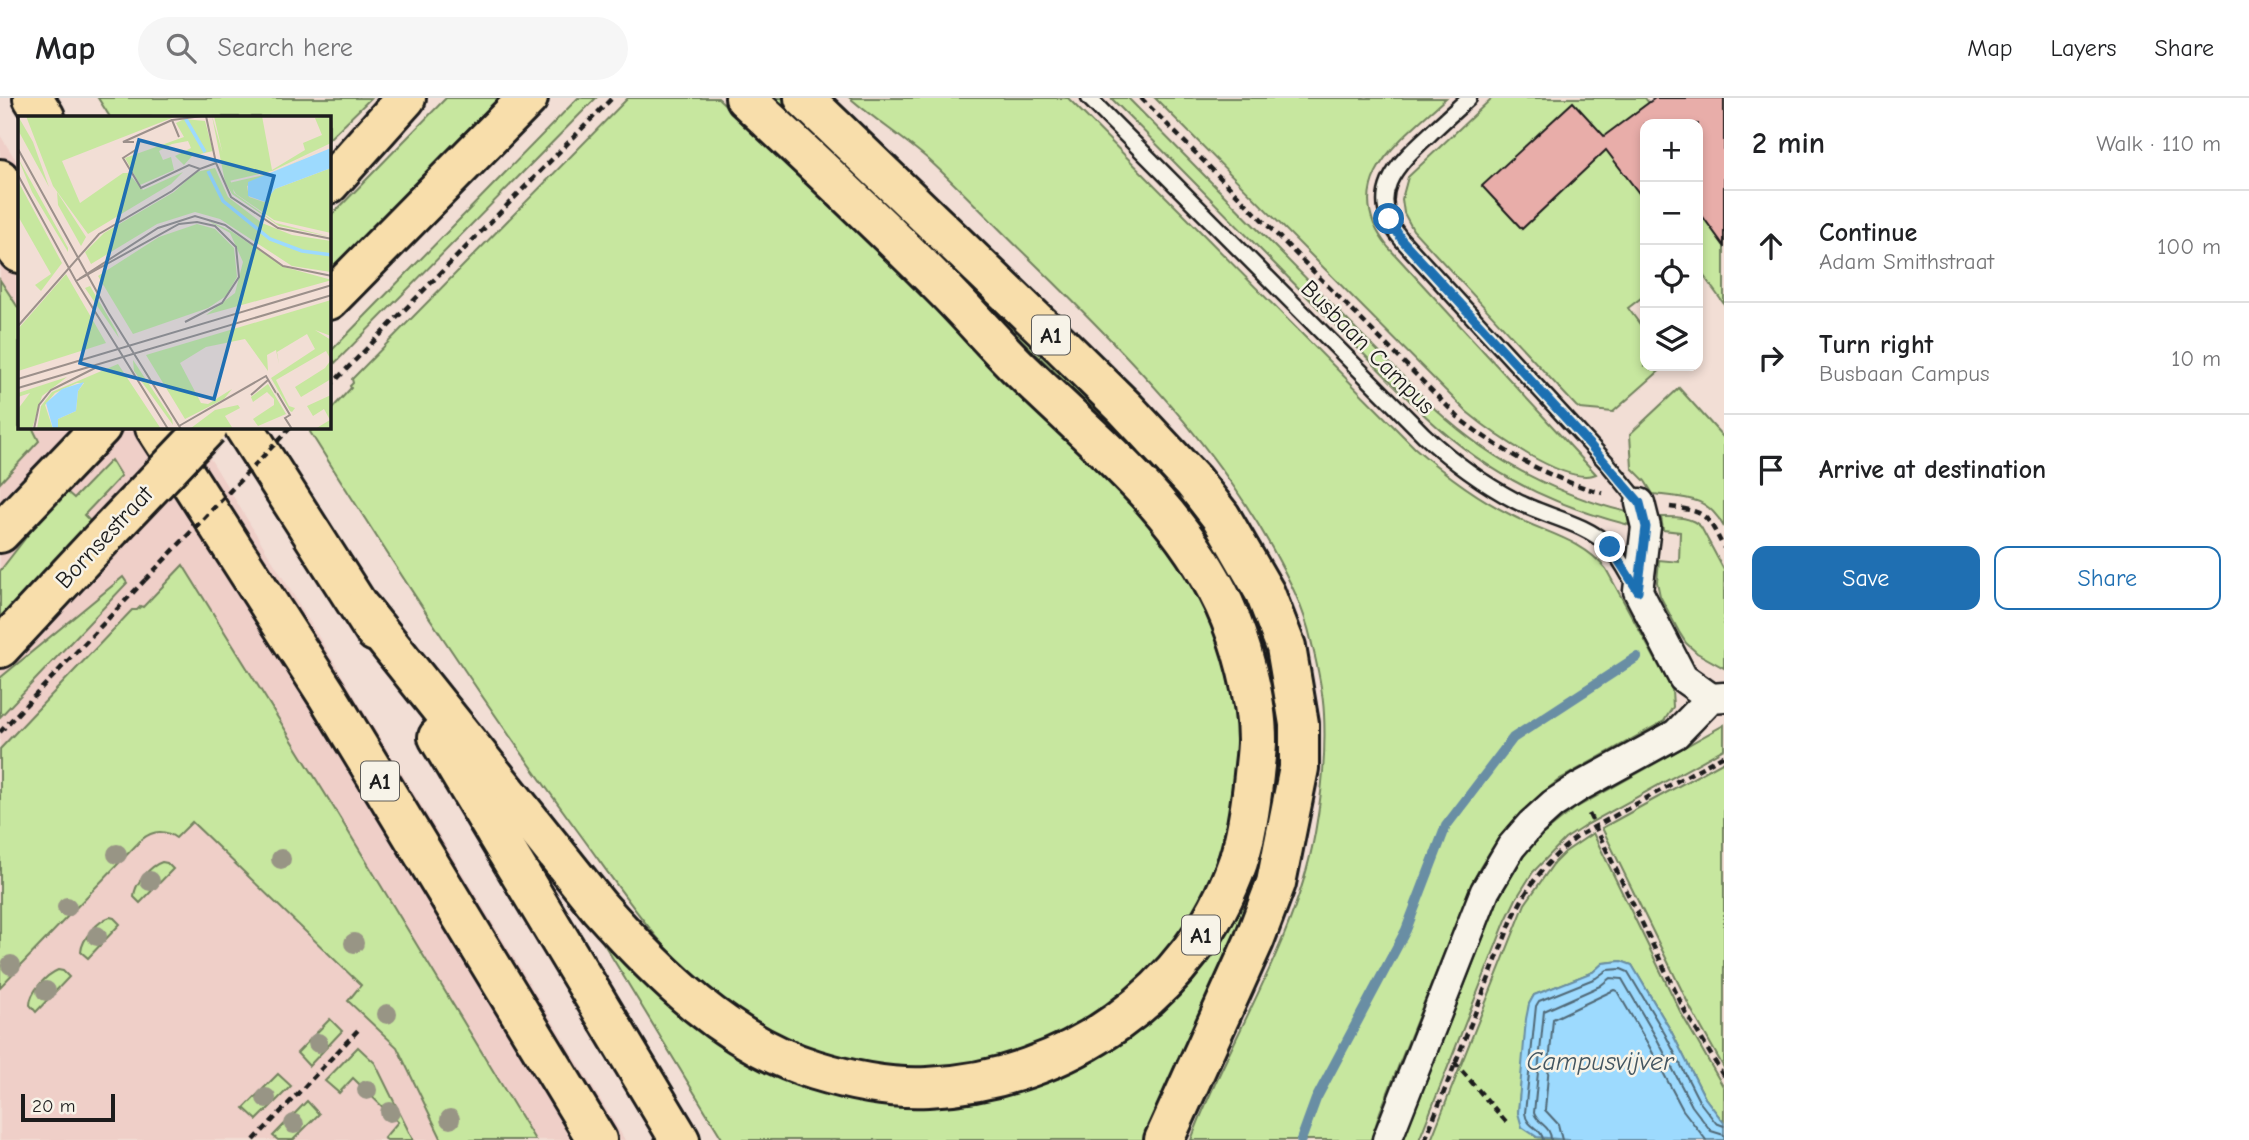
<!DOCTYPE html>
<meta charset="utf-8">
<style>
body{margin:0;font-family:"Comic Neue",sans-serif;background:#f6f6f6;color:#202124}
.controls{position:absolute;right:21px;top:21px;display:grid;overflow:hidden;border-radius:14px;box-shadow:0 4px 10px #0003}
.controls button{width:63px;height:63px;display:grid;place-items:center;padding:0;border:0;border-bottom:2px solid #e0e0e0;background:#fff;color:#202124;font:35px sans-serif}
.scale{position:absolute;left:21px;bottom:18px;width:94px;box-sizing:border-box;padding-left:7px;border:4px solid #1c1c1c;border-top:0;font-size:19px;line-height:24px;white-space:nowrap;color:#1c1c1c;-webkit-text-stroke:5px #f7f3e8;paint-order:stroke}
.stop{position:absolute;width:21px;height:21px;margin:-16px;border:5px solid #1f6fb2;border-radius:50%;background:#fff}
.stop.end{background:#1f6fb2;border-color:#fff;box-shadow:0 2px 7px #0008}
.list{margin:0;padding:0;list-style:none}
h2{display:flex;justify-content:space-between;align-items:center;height:91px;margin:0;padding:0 28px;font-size:30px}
h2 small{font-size:23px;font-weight:400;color:#757577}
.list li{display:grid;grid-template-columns:46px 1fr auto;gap:21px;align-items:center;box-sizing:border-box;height:112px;padding:0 28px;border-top:2px solid #e0e0e0}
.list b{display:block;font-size:26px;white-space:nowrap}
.list p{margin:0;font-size:23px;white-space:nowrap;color:#757577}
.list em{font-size:23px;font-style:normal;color:#757577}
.actions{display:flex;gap:14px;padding:21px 28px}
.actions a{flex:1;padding:16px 0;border:2px solid #1f6fb2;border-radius:14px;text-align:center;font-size:24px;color:#1f6fb2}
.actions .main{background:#1f6fb2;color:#fff}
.icon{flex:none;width:38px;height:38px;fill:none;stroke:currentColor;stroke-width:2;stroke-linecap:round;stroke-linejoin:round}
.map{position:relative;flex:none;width:1724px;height:1042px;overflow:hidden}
header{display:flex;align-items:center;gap:42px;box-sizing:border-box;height:98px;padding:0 35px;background:#fff;border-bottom:2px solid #e0e0e0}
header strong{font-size:33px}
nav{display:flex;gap:38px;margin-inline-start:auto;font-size:24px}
.search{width:490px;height:63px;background:#f6f6f6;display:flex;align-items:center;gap:18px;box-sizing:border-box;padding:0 24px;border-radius:38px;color:#757577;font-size:26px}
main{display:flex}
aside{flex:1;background:#fff}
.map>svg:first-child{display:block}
.built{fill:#efcfc8}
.green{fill:#c7e79f;stroke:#72825e;stroke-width:2}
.water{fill:#9ddafe;stroke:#698ea4;stroke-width:2}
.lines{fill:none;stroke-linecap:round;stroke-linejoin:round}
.shore{stroke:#506876;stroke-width:2}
.stream{stroke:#698ea4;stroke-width:10}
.building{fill:#e8ada9;stroke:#1c1c1c;stroke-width:2}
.service-casing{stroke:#1c1c1c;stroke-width:19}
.minor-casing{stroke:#1c1c1c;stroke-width:33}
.primary-casing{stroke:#1c1c1c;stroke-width:44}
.motorway-casing{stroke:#1c1c1c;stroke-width:44}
.path{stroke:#1c1c1c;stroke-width:4.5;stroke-dasharray:7 5;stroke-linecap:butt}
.service{stroke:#f7f3e8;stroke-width:14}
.minor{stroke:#f7f3e8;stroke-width:28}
.primary{stroke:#f8deab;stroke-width:38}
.motorway{stroke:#f8deab;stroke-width:38}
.primary-bridge-casing{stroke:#1c1c1c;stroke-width:44;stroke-linecap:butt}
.path-bridge{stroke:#1c1c1c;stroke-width:4.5;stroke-dasharray:7 5;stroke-linecap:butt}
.primary-bridge{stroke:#f8deab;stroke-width:38}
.tree{fill:#989585}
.route{stroke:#1f6fb2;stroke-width:9}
.labels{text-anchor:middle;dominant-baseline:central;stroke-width:5;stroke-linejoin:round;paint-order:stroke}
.shield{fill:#f7f3e8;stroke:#5e5c59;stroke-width:2}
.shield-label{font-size:23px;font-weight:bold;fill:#1c1c1c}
.street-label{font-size:24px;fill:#1c1c1c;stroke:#f7f3e8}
.water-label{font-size:26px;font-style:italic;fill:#435560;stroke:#f7f3e8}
.inset-river{fill:none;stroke:#9ddafe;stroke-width:3.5}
.inset-road{fill:none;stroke:#9c908b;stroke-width:2}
.view{fill:#1f6fb2;fill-opacity:0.15;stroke:#1f6fb2;stroke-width:3.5}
.inset-edge{fill:none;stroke:#1c1c1c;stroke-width:3.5}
</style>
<header>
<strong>Map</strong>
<div class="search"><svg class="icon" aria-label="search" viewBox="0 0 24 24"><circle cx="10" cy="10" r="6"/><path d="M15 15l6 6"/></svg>Search here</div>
<nav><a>Map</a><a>Layers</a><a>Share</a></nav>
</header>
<main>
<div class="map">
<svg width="1724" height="1042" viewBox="0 0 1724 1042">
<rect width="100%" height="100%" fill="#f2ded5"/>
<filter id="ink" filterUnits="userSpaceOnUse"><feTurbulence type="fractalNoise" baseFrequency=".0143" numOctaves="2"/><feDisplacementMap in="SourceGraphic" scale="14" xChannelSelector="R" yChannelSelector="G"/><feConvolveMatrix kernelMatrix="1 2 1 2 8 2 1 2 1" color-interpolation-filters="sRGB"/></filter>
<g filter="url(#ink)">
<path class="built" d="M 0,37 L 19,67 L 19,329 L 191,329 L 625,1042 L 0,1042 Z"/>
<g class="green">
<path d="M 98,0 L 371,0 L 329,41 L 329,19 L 110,19 Z"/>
<path d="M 446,0 L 504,0 L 329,177 L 329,120 Z"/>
<path d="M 578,0 L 596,0 L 335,265 L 329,255 Z"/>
<path d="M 628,0 L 718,0 C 803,81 888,163 974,244 C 1021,289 1067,334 1111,381 C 1149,422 1188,468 1210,520 C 1246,607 1247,700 1207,785 C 1203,796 1199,807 1193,817 C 1162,869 1113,910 1059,936 C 948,991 825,977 725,904 C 663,859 622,793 577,732 C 482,603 395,469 310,334 L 314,329 L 329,329 L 329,314 L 351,290 L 350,288 L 353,285 L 352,281 Z"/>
<path d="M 772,0 L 786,0 L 1197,408 L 1272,549 L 1287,663 L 1268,776 L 1153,1042 L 723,1042 L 593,828 C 644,866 694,904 745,943 C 760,954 791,983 807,989 C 815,993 825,994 833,996 C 877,1007 916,1010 962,1005 C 1173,979 1311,781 1267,574 C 1265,562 1259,549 1254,537 C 1249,523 1246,508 1239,494 C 1209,435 1166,387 1121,338 Z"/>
<path d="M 850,0 L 1068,0 L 1415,350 C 1445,376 1477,400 1513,418 C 1545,435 1582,441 1606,471 L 1672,592 L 1673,609 L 1664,623 L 1560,681 C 1522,710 1493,742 1472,785 L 1380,1014 L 1371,1042 L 1191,1042 C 1230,939 1295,845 1315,735 C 1322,696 1326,656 1324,616 C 1323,593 1317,566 1311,542 C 1304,510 1288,479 1272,450 C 1211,340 1121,250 1032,163 C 997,130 964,94 929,62 C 904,40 875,22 850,0 Z"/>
<path d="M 1111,0 L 1128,0 L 1435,311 C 1490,362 1554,396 1627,414 L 1629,427 C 1543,405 1478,370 1415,308 Z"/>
<path d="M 1155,0 L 1446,0 C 1402,41 1336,84 1388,149 L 1596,376 C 1567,389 1490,333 1467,314 Z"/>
<path d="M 1492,0 L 1645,0 L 1649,5 L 1629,20 L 1645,42 L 1645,197 L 1628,210 L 1645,233 L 1645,268 L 1665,268 L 1613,314 L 1580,311 L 1576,308 L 1413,132 L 1404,115 L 1402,101 L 1408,79 Z"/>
<path d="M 1698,112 L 1724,148 L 1724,206 L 1698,170 Z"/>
<path d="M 0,182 L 19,211 L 19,329 L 32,329 L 39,343 L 0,385 Z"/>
<path d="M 1679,290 L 1724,340 L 1724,429 C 1707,397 1685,400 1653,396 L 1645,383 L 1632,370 L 1630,336 Z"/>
<path d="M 111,362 L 121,378 L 84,417 L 92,425 L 0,525 L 0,473 L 48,411 L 66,393 L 74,400 Z"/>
<path d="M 1661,419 C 1675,419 1691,418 1701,429 L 1724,472 L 1724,570 L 1697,555 L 1686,545 L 1679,534 L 1660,498 L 1657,484 L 1659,462 L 1679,464 L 1680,434 L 1663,432 Z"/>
<path d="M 183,467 L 334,710 L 535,1042 L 442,1042 L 397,949 L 348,903 L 361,887 L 192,724 L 176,740 C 164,731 153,732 141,742 L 0,889 L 0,651 L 132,512 L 137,512 L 141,508 L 143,509 Z"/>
<path d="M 123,479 L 127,485 L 0,619 L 0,580 Z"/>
<path d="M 1724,627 L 1724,651 L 1588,726 L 1565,741 L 1533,774 L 1516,801 L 1506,822 L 1419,1042 L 1403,1042 L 1499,800 L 1523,759 L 1542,737 L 1574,711 Z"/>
<path d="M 1724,663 L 1724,970 L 1691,911 L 1602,730 Z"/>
<path d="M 1593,735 L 1681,915 L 1724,990 L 1724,1025 L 1705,1000 L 1671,933 L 1632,867 L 1621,863 L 1603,865 L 1593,874 L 1534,897 L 1529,906 L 1518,1015 L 1536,1039 L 1568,1042 L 1431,1042 L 1525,806 L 1554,765 L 1565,754 Z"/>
<path d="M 162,764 L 167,765 L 173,771 L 140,805 L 134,799 C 134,786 150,768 162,764 Z"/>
<path d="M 110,819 L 114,820 L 120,826 L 88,860 L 81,854 C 82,840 98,823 110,819 Z"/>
<path d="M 58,872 L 63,873 L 69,879 L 36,914 L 30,907 C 30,894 46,877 58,872 Z"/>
<path d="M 330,921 L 342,933 L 309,968 L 297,955 Z"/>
<path d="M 358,949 L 375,965 L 413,1042 L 387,1042 L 384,1040 L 398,1024 L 353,980 L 339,995 L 325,983 Z"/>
<path d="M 278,976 L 291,988 L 257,1022 L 244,1010 Z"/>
<path d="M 307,1003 L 319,1016 L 293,1042 L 278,1042 L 273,1038 Z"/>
</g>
<path class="water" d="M 1621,863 L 1632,867 L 1671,933 L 1705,1000 L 1724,1025 L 1724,1042 L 1568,1042 L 1537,1039 L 1522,1029 L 1518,1015 L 1526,921 L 1529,906 L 1534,897 L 1593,874 L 1603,865 Z"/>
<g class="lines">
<g class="shore">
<path d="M 1543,1042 C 1542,1029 1527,1031 1525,1015 L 1536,908 L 1539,903 L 1596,880 L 1607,872 L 1621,871 L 1628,874 L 1665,936 L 1699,1003 L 1716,1025 L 1724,1028"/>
<path d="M 1551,1042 C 1551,1027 1538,1027 1534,1015 L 1544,913 L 1600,888 L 1610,880 L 1622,881 L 1657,941 L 1692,1008 L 1711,1033 L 1724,1037"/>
<path d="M 1562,1042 L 1558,1026 L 1545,1012 L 1553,921 L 1614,892 L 1617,893 L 1648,946 L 1683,1012 L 1706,1042"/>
</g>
<path class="stream" d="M 1301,1042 L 1316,1001 L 1406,832 L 1446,728 L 1513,640 L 1637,559"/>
</g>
<path class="building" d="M 1655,0 L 1724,0 L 1724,148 L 1698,112 L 1698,26 L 1645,26 L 1645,103 L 1606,52 L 1522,131 L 1482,88 L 1573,4 L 1604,38 Z"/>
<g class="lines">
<defs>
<g id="service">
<path d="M 1089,0 L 1424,337 C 1452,363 1482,385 1516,403 C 1544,418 1586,425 1609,448 C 1620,459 1627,474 1635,488"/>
<path d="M 1469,0 C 1456,12 1442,24 1429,37 C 1396,67 1365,98 1402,142 L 1607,365 L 1640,405"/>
</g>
<g id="minor">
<path d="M 1640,405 L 1646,429 L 1638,493 L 1683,580 L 1711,600"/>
<path d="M 1387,1042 L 1485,793 L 1511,749 L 1531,726 L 1553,706 L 1579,689 L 1676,636 L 1711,600 L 1724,599"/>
</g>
<g id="primary">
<path d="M 329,86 L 406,0"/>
<path d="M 329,202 L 528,0"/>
<path d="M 0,435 L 101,329"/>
<path d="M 0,550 L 111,431"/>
</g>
<g id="motorway">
<path d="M 33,0 L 45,19"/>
<path d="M 804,0 L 1061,247 L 1125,310 L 1193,383 L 1221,419 L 1265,495 L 1286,549 L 1299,626 L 1299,670 L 1276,785 L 1254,843 L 1164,1042"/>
<path d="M 0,81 L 19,112"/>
<path d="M 0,131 L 19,155"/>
<path d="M 155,329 L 327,597 L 597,1042"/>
<path d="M 244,329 L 375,534"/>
<path d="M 362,512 L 599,809 C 659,876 727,945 815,972 C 851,983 891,991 928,989 C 1066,983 1193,895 1238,764 C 1247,736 1251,707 1254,677 C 1255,666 1257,654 1257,642 C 1257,601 1241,543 1224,506 C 1176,405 1093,343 1016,267 C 991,242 968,215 943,190 C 879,125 812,63 745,0"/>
<path d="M 438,639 L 680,1042"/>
</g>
</defs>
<use href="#service" class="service-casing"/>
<use href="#minor" class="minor-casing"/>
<use href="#primary" class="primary-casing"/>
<use href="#motorway" class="motorway-casing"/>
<g class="path">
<path d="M 1141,0 L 1461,322 C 1505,355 1549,381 1603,395"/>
<path d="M 329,289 L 612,0"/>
<path d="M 1670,409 C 1708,413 1707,418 1724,450"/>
<path d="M 0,634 L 145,482"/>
<path d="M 1589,716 L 1685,913 L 1724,979"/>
<path d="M 1454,964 L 1508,1026"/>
<path d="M 254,1042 L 359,931"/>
<path d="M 1425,1042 L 1511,824 C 1527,788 1548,760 1580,737 L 1724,657"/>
</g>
<use href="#service" class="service"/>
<use href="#minor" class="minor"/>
<use href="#primary" class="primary"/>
<use href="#motorway" class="motorway"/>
<defs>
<path id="primary-bridge" d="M 111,431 L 208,329"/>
</defs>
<use href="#primary-bridge" class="primary-bridge-casing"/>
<path class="path-bridge" d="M 145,482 L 291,329"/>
<use href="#primary-bridge" class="primary-bridge"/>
</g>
<g class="tree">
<circle cx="117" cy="756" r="10"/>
<circle cx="281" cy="761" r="10"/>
<circle cx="150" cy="783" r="10"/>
<circle cx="67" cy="809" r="10"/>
<circle cx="97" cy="838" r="10"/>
<circle cx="354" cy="845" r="10"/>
<circle cx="11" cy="867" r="10"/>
<circle cx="46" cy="893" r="10"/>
<circle cx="387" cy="916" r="10"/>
<circle cx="318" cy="945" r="10"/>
<circle cx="367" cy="992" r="10"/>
<circle cx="266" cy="1000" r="10"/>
<circle cx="390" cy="1014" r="10"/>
<circle cx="450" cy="1021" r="10"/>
<circle cx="294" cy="1026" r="10"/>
</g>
</g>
<g class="lines" filter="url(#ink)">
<path class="route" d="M 1389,121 L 1402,142 L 1590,347 L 1640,405 L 1646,429 L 1638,493 L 1610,449"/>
</g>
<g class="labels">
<g class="shield">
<rect x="1032" y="217.5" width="38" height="39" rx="5"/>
<rect x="361" y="663.5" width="38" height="39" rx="5"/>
<rect x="1182" y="817.5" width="38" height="39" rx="5"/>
</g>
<g class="shield-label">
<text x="1051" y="237">A1</text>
<text x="380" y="683">A1</text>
<text x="1201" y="837">A1</text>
</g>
<g class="street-label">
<text transform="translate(1368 249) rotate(45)">Busbaan Campus</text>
<text transform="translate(104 439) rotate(-47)">Bornsestraat</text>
</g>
<g class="water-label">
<text x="1600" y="964">Campusvijver</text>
</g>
</g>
<g transform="translate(18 18)">
<rect width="313" height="313" fill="#f2ded5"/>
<path d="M 0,0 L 15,26 L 31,71 L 0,14 ZM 8,0 L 159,0 L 44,45 L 62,87 L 105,57 L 110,57 L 125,74 L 165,56 L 153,68 L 70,118 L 35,70 ZM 194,0 L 216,77 L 258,107 L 313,121 L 261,110 L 214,78 L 207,66 ZM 196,0 L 244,0 L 254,54 L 287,34 L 285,27 L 304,19 L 297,2 L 313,0 L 313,27 L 254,55 L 211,65 ZM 166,3 L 187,5 L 195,35 L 174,40 L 166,49 L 157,40 L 173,32 L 170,25 L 154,28 L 141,35 L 145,44 L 153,41 L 156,54 L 122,69 L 107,42 L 166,21 L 158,7 ZM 313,29 L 229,70 L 231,81 L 246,86 L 257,73 L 313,52 L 313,117 L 256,104 L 218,78 L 211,67 L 255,57 ZM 0,42 L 50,132 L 50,136 L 14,76 ZM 197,52 L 210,81 L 244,107 L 274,119 L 313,125 L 313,156 L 274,150 L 202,103 L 177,96 L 139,108 L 73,148 L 67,136 L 86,117 L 156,76 L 178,56 ZM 0,65 L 44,147 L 23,175 L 17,169 L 33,158 L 0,100 ZM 39,76 L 68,121 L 63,130 L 40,89 ZM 185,102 L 213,115 L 266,151 L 314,164 L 188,199 L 217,177 L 225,146 L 212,117 ZM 179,108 L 197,113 L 216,132 L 219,161 L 208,180 L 190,192 L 115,218 L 80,160 L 141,121 ZM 48,158 L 88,227 L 0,255 L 0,213 ZM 72,170 L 98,214 L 101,222 L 67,172 ZM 313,184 L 313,220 L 297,214 L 313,224 L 313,263 L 283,281 L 277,271 L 307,252 L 313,244 L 308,235 L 258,264 L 271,290 L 277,292 L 274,296 L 272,295 L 253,262 L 297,233 L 289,218 L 259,236 L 261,248 L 258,234 L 249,239 L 250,255 L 227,223 L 188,231 L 162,247 L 183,287 L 190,288 L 214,273 L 206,283 L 167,303 L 128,239 ZM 115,244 L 154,303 L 155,309 L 116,255 ZM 100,248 L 143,313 L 40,313 L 40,303 L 58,295 L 60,275 L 66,267 L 59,267 L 37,277 L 27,289 L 35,313 L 19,313 L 23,290 L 34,276 ZM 49,261 L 24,280 L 14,313 L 0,313 L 0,293 L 12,277 L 0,281 L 0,277 ZM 250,268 L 268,298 L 240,310 L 235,303 L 256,289 L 256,283 L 249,276 L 235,286 L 233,281 ZM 313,279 L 313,313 L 297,313 L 312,304 L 306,293 L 295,300 L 289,290 ZM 220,289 L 222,292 L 207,300 L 215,313 L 173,312 L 197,294 Z" fill="#c7e79f"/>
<path d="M 313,32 L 313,52 L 257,73 L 247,86 L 230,80 L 230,66 ZM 66,266 L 60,275 L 58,295 L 40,303 L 40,313 L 35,313 L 28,287 L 44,273 Z" fill="#9ddafe"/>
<path class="inset-river" d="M 166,0 L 187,36M 190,55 L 205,85 L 252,123 L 284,135 L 314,139"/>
<path class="inset-road" d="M 188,0 L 198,47 L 213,81 L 260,112 L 314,123M 161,21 L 154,4 L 184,0M 116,26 L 105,26 L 154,4M 0,33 L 90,196 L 163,313M 119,33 L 105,42 L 123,72 L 171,49 L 182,53 L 198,47M 0,59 L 58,165 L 150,313M 61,163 L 140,112 L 177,100 L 207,109 L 265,150 L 314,160M 58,165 L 161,108 L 179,106 L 197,110 L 218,131 L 221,161 L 204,187 L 167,206M 0,210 L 81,118 L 154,75 L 182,53M 0,263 L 314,169M 0,272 L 314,179M 259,277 L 272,299 L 267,302 L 274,313M 233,279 L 250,264M 161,310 L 248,260 L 258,277M 16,313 L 21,289 L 33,274 L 77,252"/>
<path class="view" d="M 121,24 L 256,60 L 196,283 L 62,247 Z"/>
<rect width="313" height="313" class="inset-edge"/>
</g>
</svg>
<div class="controls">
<button>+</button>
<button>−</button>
<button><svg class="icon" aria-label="locate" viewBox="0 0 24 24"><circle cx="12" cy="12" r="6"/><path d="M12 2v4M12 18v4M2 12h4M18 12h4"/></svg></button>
<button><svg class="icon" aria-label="layers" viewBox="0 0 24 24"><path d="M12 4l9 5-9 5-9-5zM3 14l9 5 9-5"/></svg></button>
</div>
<div class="scale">20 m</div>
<div class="stop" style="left:1389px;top:121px"></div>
<div class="stop end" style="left:1610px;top:449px"></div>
</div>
<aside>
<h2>2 min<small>Walk · 110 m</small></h2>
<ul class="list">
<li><svg class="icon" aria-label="ahead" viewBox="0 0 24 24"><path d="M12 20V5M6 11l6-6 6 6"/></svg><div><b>Continue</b><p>Adam Smithstraat</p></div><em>100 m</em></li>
<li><svg class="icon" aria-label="right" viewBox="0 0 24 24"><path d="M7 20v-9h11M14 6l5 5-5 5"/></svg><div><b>Turn right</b><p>Busbaan Campus</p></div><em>10 m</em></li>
<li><svg class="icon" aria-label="arrive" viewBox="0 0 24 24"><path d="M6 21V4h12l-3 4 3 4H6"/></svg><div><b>Arrive at destination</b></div></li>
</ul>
<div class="actions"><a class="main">Save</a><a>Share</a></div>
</aside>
</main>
